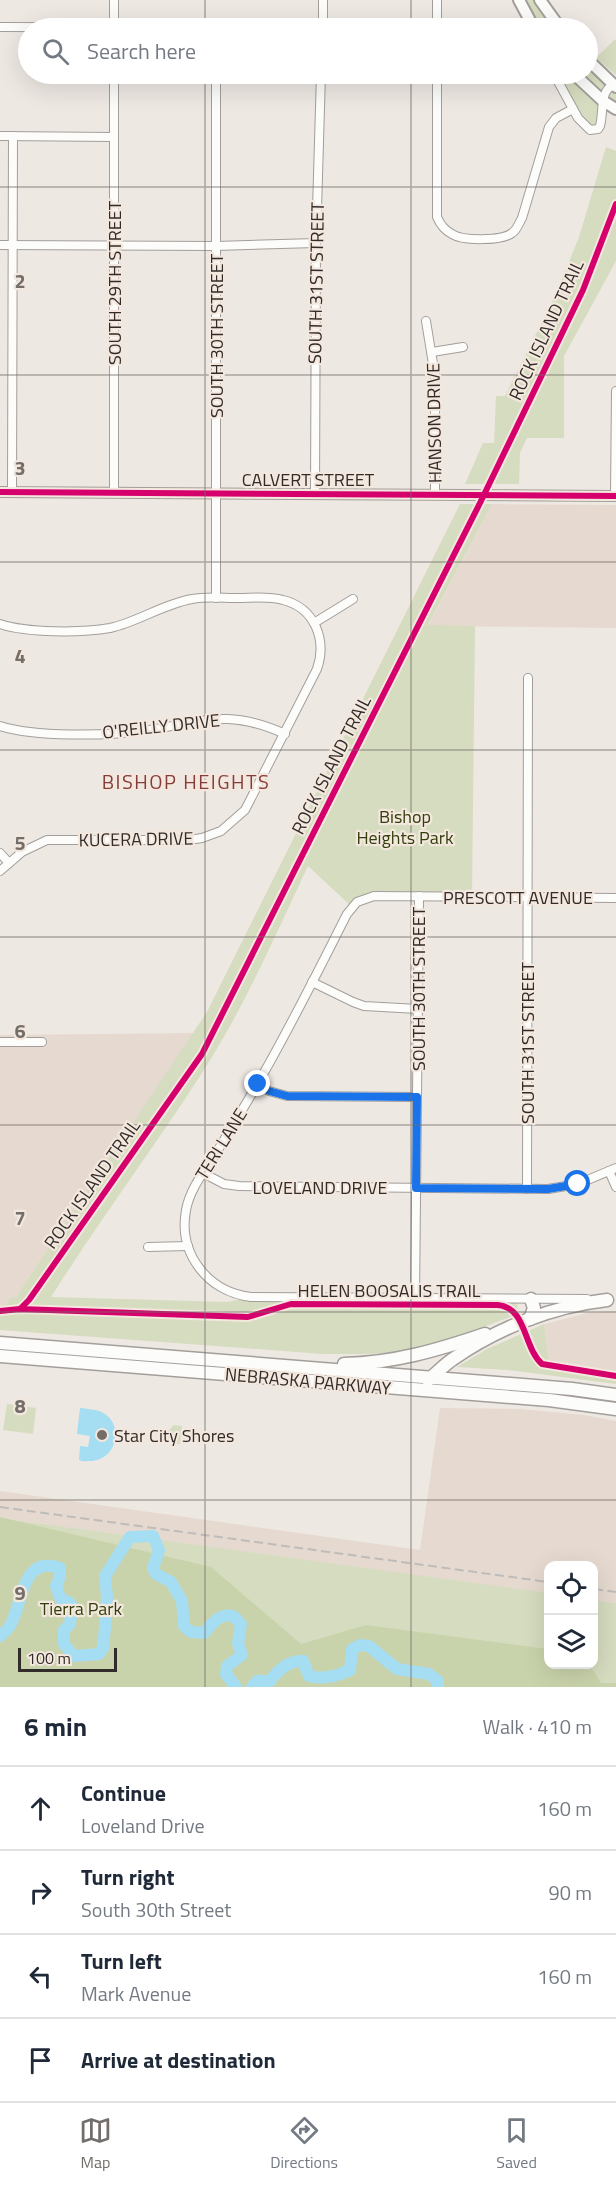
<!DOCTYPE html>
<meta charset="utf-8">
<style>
body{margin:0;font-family:"Titillium Web",sans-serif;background:#f2f2f3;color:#1f2937}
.controls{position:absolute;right:18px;bottom:18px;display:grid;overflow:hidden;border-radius:12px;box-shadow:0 6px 24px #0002}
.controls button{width:54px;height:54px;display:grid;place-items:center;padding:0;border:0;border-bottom:2px solid #e0e1e3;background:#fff;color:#1f2937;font:30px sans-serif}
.scale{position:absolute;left:18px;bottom:15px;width:99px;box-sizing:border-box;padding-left:6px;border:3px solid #312c29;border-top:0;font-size:16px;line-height:21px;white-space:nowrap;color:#312c29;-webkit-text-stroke:4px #f3e7de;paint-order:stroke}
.stop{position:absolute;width:18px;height:18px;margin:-14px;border:4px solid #1a73e8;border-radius:50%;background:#fff}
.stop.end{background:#1a73e8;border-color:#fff;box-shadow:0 2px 6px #0008}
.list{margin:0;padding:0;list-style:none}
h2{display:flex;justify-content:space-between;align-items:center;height:78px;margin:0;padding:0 24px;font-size:26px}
h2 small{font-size:20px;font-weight:400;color:#747a83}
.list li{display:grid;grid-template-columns:39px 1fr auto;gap:18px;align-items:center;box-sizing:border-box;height:84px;padding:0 24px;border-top:2px solid #e0e1e3}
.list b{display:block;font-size:22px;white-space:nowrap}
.list p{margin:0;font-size:20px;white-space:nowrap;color:#747a83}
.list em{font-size:20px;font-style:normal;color:#747a83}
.icon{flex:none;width:33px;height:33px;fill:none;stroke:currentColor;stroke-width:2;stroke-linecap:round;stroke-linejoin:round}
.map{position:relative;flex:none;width:616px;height:1687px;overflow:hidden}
.search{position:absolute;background:#fff;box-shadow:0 6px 24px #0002;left:18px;right:18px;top:18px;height:66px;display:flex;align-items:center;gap:15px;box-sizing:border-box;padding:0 21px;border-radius:33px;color:#747a83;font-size:22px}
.sheet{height:414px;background:#fff}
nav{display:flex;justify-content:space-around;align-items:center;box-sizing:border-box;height:84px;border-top:2px solid #e0e1e3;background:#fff;font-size:16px;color:#747a83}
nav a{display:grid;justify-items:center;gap:3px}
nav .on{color:#736e6a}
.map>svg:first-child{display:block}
.built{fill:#e6dad0}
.green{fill:#d6dcbf}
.forest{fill:#c9d3ab}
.water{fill:#a5ddf3}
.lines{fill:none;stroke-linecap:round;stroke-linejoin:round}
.river{stroke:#a5ddf3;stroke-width:12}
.minor-casing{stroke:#a39e9a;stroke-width:10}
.tertiary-casing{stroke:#a39e9a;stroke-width:12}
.secondary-casing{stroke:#a39e9a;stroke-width:14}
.primary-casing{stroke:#a39e9a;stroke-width:15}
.minor{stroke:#fcfcfb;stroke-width:8}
.tertiary{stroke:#fcfcfb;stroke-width:9}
.secondary{stroke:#fcfcfb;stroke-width:10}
.primary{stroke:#fcfcfb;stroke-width:12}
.rail{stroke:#bebcba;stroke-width:2;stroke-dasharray:9 4.5;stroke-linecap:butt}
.cycleway-casing{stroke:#f3e7de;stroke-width:10}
.cycleway{stroke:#d6006c;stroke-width:6}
.route{stroke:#1a73e8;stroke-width:8}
.grid{fill:none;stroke:#736e6a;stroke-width:1.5;stroke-opacity:0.55}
.poi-dot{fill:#736e6a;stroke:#f3e7de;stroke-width:2}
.labels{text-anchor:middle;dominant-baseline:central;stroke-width:4.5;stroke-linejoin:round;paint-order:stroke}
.street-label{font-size:18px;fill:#312c29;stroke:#f3e7de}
.park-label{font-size:18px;fill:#323f0c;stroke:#f3e7de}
.poi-label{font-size:18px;fill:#312c29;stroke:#f3e7de;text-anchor:start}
.neighbourhood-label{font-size:20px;letter-spacing:1.5px;fill:#853d3a;stroke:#f3e7de}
.grid-label{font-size:20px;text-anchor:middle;font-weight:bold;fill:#736e6a;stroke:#f3e7de;stroke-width:4.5;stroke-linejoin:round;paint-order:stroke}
</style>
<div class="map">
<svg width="616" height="1687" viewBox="0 0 616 1687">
<rect width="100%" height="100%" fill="#eee8e3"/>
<g class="built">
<path d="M 492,504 L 616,505 L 616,628 L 428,626 Z"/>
<path d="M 194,1033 L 16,1298 L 10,1298 L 5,1306 L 0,1306 L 0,1035 Z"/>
<path d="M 616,1311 L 616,1374 L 549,1363 L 544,1324 L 587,1313 Z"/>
<path d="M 440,1408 L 521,1409 L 584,1415 L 616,1421 L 616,1603 L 594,1600 L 594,1566 L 548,1566 L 548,1594 L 0,1518 L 0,1491 L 420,1550 Z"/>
</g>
<g class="green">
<path d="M 519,0 L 540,0 L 560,28 L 533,28 Z"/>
<path d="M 615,39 L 616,41 L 616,75 L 596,58 Z"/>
<path d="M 588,60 L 616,87 L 616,109 L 603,101 L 600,126 L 586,128 L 554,74 L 588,74 Z"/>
<path d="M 606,147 L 616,151 L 616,261 L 564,356 L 564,438 L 527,438 L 520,453 L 519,484 L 465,484 L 483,443 L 494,443 L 496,396 L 505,396 L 556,294 L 579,237 Z"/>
<path d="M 460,504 L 492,504 L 428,625 L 475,626 L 472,896 L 374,896 L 352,907 L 308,866 C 275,936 244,1008 202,1073 C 153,1149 99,1221 51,1297 L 228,1302 L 251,1297 L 517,1299 L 518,1314 C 482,1327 445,1343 407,1350 C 379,1355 351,1354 323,1354 L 0,1330 L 0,1306 L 5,1306 L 10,1298 L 16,1297 L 207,1012 Z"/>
<path d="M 544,1324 L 549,1363 L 616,1374 L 616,1384 L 508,1370 L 457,1367 L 487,1349 Z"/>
<path d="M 7,1404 L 36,1408 L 33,1434 L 3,1430 Z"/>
<path d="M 174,1425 L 182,1426 L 180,1444 L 162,1442 L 163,1436 Z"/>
<path d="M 0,1518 L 548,1593 L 548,1664 L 594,1664 L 594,1597 L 594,1600 L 616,1603 L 616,1687 L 0,1687 Z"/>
</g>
<path class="forest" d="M 0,1517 L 211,1567 L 301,1644 L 366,1625 L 548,1649 L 548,1664 L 590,1665 L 601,1683 L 616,1683 L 616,1687 L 0,1687 Z"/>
<path class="water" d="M 80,1408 C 87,1409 93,1409 99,1411 C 126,1421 118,1461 90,1461 C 84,1461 83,1462 79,1460 L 80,1446 L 88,1447 L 90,1436 L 77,1434 Z"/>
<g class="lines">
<g class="river">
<path d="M 0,1636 C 4,1633 7,1630 10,1626 C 23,1604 21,1554 60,1568 L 60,1577 L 56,1586 L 61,1600 L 69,1602 L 72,1606 L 70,1624 L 64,1630 L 64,1644 L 74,1656 L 99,1654 L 103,1648 L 105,1628 L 107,1597 L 105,1576 L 130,1537 L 153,1536 L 159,1550 L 153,1568 L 156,1574 L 171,1582 L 182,1601 L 184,1626 L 191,1632 L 204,1633 C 213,1623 219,1613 233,1616 L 241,1624 L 238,1643 L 242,1655 L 227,1666 L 226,1674 L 236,1687"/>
<path d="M 252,1687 L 257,1681 L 270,1681 C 278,1670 289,1660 303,1661 L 309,1676 C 323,1680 337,1676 350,1670 L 352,1649 L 360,1645 L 369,1646 L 397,1669 L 429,1674 L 438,1681 L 438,1687"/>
</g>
<defs>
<g id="minor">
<path d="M 114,0 L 114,28"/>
<path d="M 437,0 L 437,28"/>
<path d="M 0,27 L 323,28"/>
<path d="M 323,28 L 323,0"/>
<path d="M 437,74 L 437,217 C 440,224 444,230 452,234 C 462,241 502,241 512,233 C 517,230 519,223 522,218 L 549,127 L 556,118 L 573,109"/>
<path d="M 554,74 L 578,118 L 590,130 L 598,129 L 600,126 C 604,112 599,90 614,85"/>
<path d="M 0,136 L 114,137"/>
<path d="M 0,245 L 216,246 L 316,243"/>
<path d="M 426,321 L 435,376 L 435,495"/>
<path d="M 432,352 L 463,347"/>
<path d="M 12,492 L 13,136"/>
<path d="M 114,492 L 114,74"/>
<path d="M 315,494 L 316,243 L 321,74"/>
<path d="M 615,496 L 616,391"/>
<path d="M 216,598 L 216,74"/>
<path d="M 314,623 L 353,599"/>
<path d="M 0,624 C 27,633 81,633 110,628 C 138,622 163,604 192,599 C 207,596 223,598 238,598 C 252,598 269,596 283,600 C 315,608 327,640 317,669 L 245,810 L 221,831 L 202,838 L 189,840 L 47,840 L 22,852 L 0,871"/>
<path d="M 0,726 C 35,737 105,736 142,731 C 201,723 225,707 285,734"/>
<path d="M 0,853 L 9,863"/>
<path d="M 312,982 L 353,1002 L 364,1006 L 418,1009"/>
<path d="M 0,1042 L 42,1042"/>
<path d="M 258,1084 L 269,1091 L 287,1096 L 417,1097"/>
<path d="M 609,1171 L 616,1187"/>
<path d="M 203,1173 L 224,1184 L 239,1186 L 548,1189 L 578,1184 L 616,1168"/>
<path d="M 527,1189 L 528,678"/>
<path d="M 148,1247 L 188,1246"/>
<path d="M 415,1298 L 419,896"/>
<path d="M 587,1299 L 251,1297 C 208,1292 178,1254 186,1210 C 190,1188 206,1169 218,1150 C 231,1128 245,1106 258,1083 C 290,1028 318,971 347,914 L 357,902 L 374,896 L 616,898"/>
</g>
<path id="tertiary" d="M 0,492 L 616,496"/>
<g id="secondary">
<path d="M 519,0 L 534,28"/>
<path d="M 540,0 L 560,28"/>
<path d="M 588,60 L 616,87"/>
<path d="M 574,74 L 603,101 L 616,109"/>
</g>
<g id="primary">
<path d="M 530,1319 L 534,1308 L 531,1299"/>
<path d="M 0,1343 L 572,1389 L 616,1395"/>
<path d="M 0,1356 L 549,1400 L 616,1409"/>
<path d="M 344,1364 C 394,1363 438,1350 485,1334"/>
<path d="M 428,1380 C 437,1373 444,1365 453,1359 C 498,1328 553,1306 607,1300"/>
</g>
</defs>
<use href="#minor" class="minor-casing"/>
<use href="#tertiary" class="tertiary-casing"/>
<use href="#secondary" class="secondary-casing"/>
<use href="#primary" class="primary-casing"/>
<use href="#minor" class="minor"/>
<use href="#tertiary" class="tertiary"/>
<use href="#secondary" class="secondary"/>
<use href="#primary" class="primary"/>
<g class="rail">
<path d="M 0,1507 L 548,1582"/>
<path d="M 594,1589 L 616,1592"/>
</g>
<defs>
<g id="cycleway">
<path d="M 0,492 L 616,496"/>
<path d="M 20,1309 L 29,1300 L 202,1054 L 480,503 L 583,290 L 616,204"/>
<path d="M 0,1311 L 20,1309 L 248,1317 L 291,1304 L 498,1305 C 527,1308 523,1347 542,1364 L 616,1376"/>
</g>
</defs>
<use href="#cycleway" class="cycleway-casing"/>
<use href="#cycleway" class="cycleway"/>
</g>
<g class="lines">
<path class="route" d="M 258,1084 L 269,1091 L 287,1096 L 417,1097 L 416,1188 L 548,1189 L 578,1184"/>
</g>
<path class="grid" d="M 205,0 L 205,28M 411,0 L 411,28M 205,74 L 205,1687M 411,74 L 411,1687M 0,187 L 616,187M 0,375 L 616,375M 0,562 L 616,562M 0,750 L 616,750M 0,937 L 616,937M 0,1125 L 616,1125M 0,1312 L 616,1312M 0,1500 L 616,1500"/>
<circle class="poi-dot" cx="102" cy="1435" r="6"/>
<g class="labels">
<g class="street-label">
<text transform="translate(114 283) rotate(-90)">SOUTH 29TH STREET</text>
<text transform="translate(316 283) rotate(-89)">SOUTH 31ST STREET</text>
<text transform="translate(546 330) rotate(-65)">ROCK ISLAND TRAIL</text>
<text transform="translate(216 336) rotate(-90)">SOUTH 30TH STREET</text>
<text transform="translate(434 423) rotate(-91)">HANSON DRIVE</text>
<text x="308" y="479">CALVERT STREET</text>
<text transform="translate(161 726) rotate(-6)">O'REILLY DRIVE</text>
<text transform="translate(331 765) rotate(-63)">ROCK ISLAND TRAIL</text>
<text transform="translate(136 839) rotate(-1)">KUCERA DRIVE</text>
<text x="518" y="897">PRESCOTT AVENUE</text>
<text transform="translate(418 989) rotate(-90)">SOUTH 30TH STREET</text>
<text transform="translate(527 1043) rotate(-90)">SOUTH 31ST STREET</text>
<text transform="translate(221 1144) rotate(-58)">TERI LANE</text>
<text transform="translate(92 1184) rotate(-55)">ROCK ISLAND TRAIL</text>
<text x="320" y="1187">LOVELAND DRIVE</text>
<text x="389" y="1290">HELEN BOOSALIS TRAIL</text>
<text transform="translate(308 1381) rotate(5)">NEBRASKA PARKWAY</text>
</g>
<g class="park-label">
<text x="405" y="816">Bishop<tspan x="405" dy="21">Heights Park</tspan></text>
<text x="81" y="1608">Tierra Park</text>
</g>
<g class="poi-label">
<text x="114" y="1435">Star City Shores</text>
</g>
<g class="neighbourhood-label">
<text x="186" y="781">BISHOP HEIGHTS</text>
</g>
</g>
<g class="grid-label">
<text x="20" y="288">2</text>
<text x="20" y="475">3</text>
<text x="20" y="663">4</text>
<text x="20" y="850">5</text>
<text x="20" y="1038">6</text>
<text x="20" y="1225">7</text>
<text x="20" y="1413">8</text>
<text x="20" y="1600">9</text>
</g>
</svg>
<div class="controls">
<button><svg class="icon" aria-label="locate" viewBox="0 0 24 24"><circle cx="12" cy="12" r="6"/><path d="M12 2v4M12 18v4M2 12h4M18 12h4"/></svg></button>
<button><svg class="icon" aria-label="layers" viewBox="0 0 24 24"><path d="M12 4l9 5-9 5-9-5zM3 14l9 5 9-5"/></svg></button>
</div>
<div class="scale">100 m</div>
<div class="stop" style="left:578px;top:1184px"></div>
<div class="stop end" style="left:258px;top:1084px"></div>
<div class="search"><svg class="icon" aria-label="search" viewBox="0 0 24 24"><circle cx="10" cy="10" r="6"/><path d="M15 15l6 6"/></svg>Search here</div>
</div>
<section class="sheet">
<h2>6 min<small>Walk · 410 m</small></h2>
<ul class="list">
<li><svg class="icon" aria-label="ahead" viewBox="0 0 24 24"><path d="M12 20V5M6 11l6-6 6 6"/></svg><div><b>Continue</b><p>Loveland Drive</p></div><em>160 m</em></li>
<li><svg class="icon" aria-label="right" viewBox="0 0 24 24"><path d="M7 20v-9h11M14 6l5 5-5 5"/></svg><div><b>Turn right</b><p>South 30th Street</p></div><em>90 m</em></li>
<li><svg class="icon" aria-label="left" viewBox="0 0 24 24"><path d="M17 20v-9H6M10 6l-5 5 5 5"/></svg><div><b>Turn left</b><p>Mark Avenue</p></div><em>160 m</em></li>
<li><svg class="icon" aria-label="arrive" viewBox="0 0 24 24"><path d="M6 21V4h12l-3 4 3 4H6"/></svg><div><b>Arrive at destination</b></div></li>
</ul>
</section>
<nav>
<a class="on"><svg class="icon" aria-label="map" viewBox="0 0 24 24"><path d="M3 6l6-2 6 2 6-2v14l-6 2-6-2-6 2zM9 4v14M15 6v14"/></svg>Map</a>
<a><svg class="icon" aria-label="directions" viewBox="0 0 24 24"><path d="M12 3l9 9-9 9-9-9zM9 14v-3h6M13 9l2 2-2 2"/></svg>Directions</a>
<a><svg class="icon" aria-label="saved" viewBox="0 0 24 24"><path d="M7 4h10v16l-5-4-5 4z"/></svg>Saved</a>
</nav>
